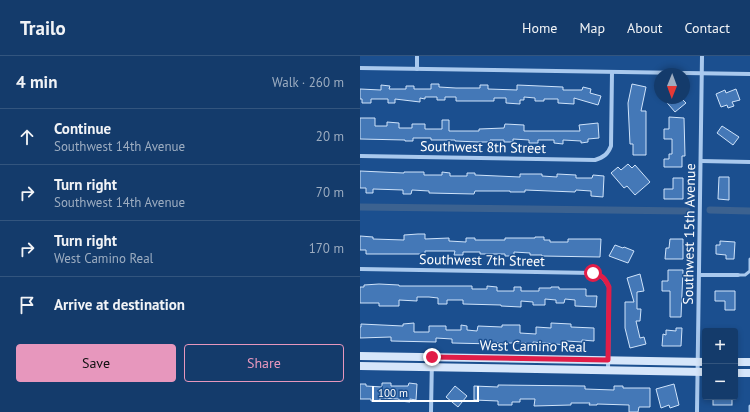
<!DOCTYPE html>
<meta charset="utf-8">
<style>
body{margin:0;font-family:"PT Sans",sans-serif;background:#214673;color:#f1f3f6}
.controls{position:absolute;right:12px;bottom:12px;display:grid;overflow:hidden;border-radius:4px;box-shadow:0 2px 6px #0003}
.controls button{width:36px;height:36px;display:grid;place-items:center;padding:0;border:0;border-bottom:1px solid #33557e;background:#143b6b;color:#f1f3f6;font:20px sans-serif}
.compass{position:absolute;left:294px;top:12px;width:36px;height:36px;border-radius:50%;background:#143b6b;box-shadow:0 2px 6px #0003;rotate:181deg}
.scale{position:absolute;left:12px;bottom:10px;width:107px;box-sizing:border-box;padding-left:4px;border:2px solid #fff;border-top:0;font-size:11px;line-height:14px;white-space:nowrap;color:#fff;-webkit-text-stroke:3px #1b4f8f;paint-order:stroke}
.stop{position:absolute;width:12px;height:12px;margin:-9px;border:3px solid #e11d48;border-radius:50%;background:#fff}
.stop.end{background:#e11d48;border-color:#fff;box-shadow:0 1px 4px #0008}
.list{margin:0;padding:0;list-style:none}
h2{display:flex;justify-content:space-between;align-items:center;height:52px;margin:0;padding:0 16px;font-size:17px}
h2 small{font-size:13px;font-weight:400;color:#9dadc1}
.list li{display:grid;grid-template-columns:26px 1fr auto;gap:12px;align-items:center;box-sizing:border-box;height:56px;padding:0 16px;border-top:1px solid #33557e}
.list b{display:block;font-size:15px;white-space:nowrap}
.list p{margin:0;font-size:13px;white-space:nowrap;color:#9dadc1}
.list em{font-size:13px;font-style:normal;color:#9dadc1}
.actions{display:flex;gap:8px;padding:12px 16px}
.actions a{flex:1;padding:9px 0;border:1px solid #e797bd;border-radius:4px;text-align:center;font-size:14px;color:#e797bd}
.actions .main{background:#e797bd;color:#111}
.icon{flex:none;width:22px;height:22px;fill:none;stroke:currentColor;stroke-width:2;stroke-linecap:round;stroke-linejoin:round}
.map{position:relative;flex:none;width:390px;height:356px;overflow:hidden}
header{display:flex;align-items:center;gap:24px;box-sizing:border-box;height:56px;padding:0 20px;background:#143b6b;border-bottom:1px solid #33557e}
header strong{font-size:19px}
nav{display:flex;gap:22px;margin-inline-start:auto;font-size:14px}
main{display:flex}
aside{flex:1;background:#143b6b}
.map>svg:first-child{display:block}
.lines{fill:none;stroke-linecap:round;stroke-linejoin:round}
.canal{stroke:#3c6290;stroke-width:7}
.building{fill:#4478b7;stroke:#cfe3fa}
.lane{stroke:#a9c9ee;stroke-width:3}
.street{stroke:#a9c9ee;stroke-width:4}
.secondary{stroke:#d6e6fa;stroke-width:8}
.route{stroke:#e11d48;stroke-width:5}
.labels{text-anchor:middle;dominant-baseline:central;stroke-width:3;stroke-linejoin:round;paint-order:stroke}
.street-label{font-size:14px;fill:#fff;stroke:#1b4f8f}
</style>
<header>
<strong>Trailo</strong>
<nav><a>Home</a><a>Map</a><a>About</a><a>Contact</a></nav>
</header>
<main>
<aside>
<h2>4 min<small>Walk · 260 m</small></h2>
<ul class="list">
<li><svg class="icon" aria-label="ahead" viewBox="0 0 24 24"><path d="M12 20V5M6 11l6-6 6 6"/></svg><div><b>Continue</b><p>Southwest 14th Avenue</p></div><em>20 m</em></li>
<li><svg class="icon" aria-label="right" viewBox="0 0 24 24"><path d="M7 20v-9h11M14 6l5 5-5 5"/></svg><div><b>Turn right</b><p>Southwest 14th Avenue</p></div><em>70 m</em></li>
<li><svg class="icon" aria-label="right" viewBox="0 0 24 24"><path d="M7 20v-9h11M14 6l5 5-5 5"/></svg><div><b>Turn right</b><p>West Camino Real</p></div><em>170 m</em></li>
<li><svg class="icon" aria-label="arrive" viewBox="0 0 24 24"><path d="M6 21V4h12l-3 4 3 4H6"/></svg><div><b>Arrive at destination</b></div></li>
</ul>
<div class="actions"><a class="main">Save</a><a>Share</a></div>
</aside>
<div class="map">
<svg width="390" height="356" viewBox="0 0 390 356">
<rect width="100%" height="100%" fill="#1b4f8f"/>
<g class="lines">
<g class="canal">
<path d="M 0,151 L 327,155"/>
<path d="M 350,154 L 390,155"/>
</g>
</g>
<g class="building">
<path d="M 71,28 L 79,28 L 79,31 L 96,32 L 120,32 L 120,29 L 128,29 L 128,33 L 157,34 L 157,29 L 203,31 L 203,34 L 222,34 L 223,31 L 231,33 L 230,37 L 241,40 L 238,49 L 214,42 L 214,48 L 198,47 L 198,43 L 184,43 L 184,45 L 175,45 L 175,42 L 164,41 L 164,44 L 160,44 L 160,48 L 146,47 L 146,42 L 134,42 L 134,45 L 96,45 L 96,41 L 85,41 L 85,44 L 77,44 L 77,41 L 65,41 L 65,43 L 60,42 L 60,46 L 35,43 L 35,47 L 28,47 L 28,43 L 11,43 L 11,47 L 2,47 L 2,43 L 0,43 L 0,33 L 21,34 L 21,29 L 30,30 L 29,33 L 46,33 L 46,30 L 54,30 L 54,33 L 71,33 Z"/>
<path d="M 272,28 L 286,31 L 281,55 L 286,55 L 286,99 L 273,99 L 273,88 L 270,88 L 268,47 Z"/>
<path d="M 376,33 L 380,44 L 372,46 L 374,50 L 368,52 L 367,49 L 361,51 L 356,38 L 365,34 L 366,37 Z"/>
<path d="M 303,42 L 321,42 L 326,47 L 315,56 Z"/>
<path d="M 309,61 L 324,62 L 325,100 L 322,100 L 322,111 L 304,111 L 304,103 L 309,103 L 309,98 L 312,98 L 312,83 L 304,83 L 304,73 L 309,73 Z"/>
<path d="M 0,62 L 15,62 L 15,70 L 27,70 L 27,66 L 39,67 L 39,72 L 52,72 L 52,68 L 65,68 L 65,73 L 82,73 L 82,64 L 89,64 L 89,75 L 119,75 L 119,73 L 144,72 L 145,68 L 164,69 L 164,75 L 220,75 L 219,69 L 238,67 L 239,82 L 228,83 L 228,86 L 221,87 L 221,85 L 203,84 L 203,88 L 194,87 L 194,84 L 178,84 L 178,87 L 169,87 L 169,84 L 153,83 L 153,86 L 144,86 L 144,84 L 130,84 L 130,86 L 119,86 L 95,85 L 95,84 L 71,84 L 71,82 L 53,82 L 53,85 L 45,85 L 45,84 L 0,83 Z"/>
<path d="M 362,70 L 379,81 L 373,89 L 357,77 Z"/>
<path d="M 268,108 L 272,112 L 275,109 L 290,126 L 275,139 L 267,130 L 264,132 L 251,117 L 258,111 L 261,114 Z"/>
<path d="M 0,115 L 44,117 L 44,116 L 64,116 L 64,119 L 82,119 L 82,116 L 90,117 L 90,120 L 107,120 L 107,117 L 115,117 L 115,119 L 160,121 L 160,118 L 182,118 L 182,120 L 197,121 L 197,118 L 216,119 L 216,122 L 232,122 L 233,119 L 244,120 L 243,141 L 231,140 L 231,135 L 216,134 L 215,136 L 165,134 L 165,136 L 150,136 L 150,135 L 115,135 L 114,138 L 69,137 L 69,135 L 52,134 L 51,138 L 43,138 L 43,134 L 13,133 L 13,137 L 6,137 L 6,132 L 0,132 Z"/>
<path d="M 359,121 L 369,121 L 369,144 L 358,143 Z"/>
<path d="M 313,122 L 323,122 L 323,143 L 304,143 L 304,133 L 313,133 Z"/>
<path d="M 58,178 L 65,178 L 65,183 L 89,182 L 89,185 L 106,186 L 106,182 L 115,182 L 115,184 L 145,184 L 145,182 L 175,182 L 175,181 L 184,181 L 184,184 L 190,184 L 190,186 L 208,186 L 208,183 L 241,183 L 240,201 L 182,200 L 182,199 L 170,199 L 170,197 L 154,196 L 154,200 L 145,200 L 145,198 L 120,198 L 120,196 L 103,196 L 103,199 L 94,199 L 95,195 L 65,195 L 65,198 L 6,198 L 6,194 L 0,194 L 0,180 L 13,181 L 13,183 L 44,184 L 44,179 Z"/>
<path d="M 310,183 L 323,183 L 323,203 L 305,203 L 306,192 L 309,192 Z"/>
<path d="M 360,185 L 375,186 L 374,203 L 366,203 L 366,199 L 356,198 L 356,189 L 360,189 Z"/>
<path d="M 255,189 L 263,192 L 264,191 L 274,195 L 268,207 L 249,200 Z"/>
<path d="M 308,214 L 323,214 L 321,261 L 310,261 L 310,235 L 302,235 L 302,225 L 308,225 Z"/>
<path d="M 280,218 L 284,235 L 277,236 L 277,253 L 281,253 L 280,265 L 276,265 L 280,282 L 284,281 L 286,288 L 270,292 L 265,272 L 265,246 L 274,246 L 267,222 Z"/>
<path d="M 19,228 L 39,229 L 39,230 L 112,230 L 112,233 L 127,233 L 127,230 L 137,231 L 137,235 L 154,235 L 154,231 L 161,231 L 161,235 L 179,235 L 179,232 L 191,232 L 191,231 L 199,231 L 199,233 L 226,233 L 226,240 L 237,240 L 236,251 L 215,250 L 215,244 L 205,243 L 204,247 L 196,247 L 196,244 L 185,243 L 185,249 L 173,249 L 173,246 L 161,245 L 161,251 L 141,250 L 141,249 L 103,248 L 103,244 L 87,244 L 87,248 L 78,248 L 78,242 L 69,241 L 57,241 L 57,245 L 39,244 L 39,250 L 19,250 L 19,247 L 0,247 L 0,231 L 4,231 L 4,229 Z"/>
<path d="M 355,235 L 375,235 L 375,254 L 365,254 L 365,245 L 355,245 Z"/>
<path d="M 54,267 L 54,276 L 69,276 L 69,270 L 86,270 L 86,274 L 101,274 L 101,269 L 107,270 L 107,274 L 117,275 L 118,270 L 142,271 L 142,269 L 160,269 L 160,277 L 176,278 L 176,271 L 191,272 L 191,267 L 211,268 L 211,271 L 234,272 L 234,285 L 222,284 L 222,286 L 206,285 L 206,289 L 173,286 L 173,288 L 165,288 L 166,287 L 135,287 L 135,288 L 92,287 L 92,283 L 76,282 L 76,286 L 31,285 L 31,281 L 0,282 L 0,271 L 1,271 L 1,268 L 43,270 L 43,268 Z"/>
<path d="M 316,272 L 322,272 L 321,290 L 302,290 L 303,278 L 306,279 L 306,274 L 316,275 Z"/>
<path d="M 22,327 L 31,327 L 31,330 L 48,330 L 49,327 L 57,328 L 56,344 L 50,343 L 50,346 L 39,345 L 39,343 L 20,342 L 20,345 L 11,345 L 11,343 L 0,343 L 0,328 L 6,328 L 6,330 L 22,331 Z"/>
<path d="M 314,328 L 319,349 L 310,352 L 309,349 L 301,352 L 296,333 Z"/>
<path d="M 138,329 L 225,330 L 225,333 L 254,334 L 254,330 L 263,330 L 263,332 L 290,332 L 290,351 L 279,351 L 278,356 L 269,356 L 269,349 L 237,348 L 237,349 L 229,349 L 230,347 L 211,347 L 211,349 L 174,350 L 175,343 L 160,343 L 160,346 L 152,346 L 152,349 L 138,349 L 138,345 L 114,344 L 114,330 L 138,331 Z"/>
<path d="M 95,330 L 107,340 L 98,351 L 86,341 Z"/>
<rect x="353" y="341" width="19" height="8"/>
</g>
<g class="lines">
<g class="lane">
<path d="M 378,219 L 385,219 L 390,215 L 390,203"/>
<path d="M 390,356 L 390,350"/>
</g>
<g class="street">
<path d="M 0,12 L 390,18"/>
<path d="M 57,13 L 57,0"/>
<path d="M 0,100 L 235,104 C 244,101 248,98 251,90 L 252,16"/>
<path d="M 341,105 L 390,106"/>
<path d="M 0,213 L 233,217 C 242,219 245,223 249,231 L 248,315"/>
<path d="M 339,219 L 378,219"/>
<path d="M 71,356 L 72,301"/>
<path d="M 337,356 L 342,0"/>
</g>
<g class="secondary">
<path d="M 0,300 L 345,306"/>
<path d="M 375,306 L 390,306"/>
<path d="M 0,310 L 345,316"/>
<path d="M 375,317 L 390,317"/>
</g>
</g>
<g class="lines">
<path class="route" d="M 72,301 L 248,304 L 249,231 C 245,222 242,219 233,217"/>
</g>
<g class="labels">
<g class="street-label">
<text transform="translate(123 91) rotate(1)">Southwest 8th Street</text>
<text transform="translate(329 178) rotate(-89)">Southwest 15th Avenue</text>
<text transform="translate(122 204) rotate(1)">Southwest 7th Street</text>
<text transform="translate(173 290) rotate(1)">West Camino Real</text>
</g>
</g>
</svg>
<div class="controls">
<button>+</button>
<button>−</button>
</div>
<svg class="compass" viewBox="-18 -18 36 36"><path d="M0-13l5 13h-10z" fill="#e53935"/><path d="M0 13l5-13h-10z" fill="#9dadc1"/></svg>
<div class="scale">100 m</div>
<div class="stop" style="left:233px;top:217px"></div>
<div class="stop end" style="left:72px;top:301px"></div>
</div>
</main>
